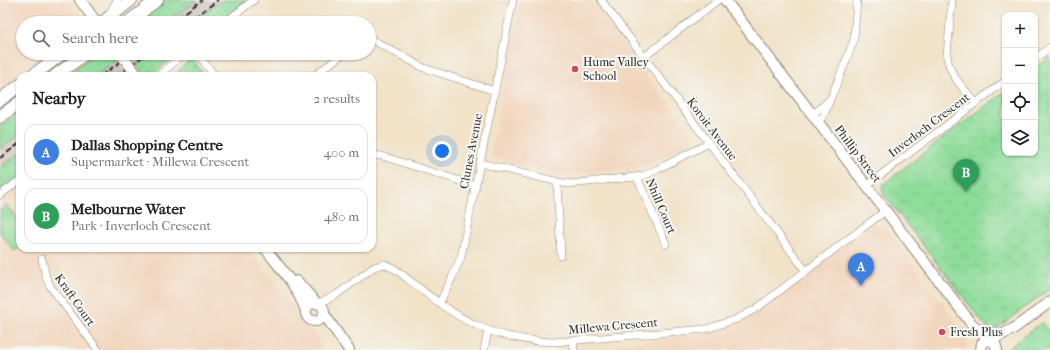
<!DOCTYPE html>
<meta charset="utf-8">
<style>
body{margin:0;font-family:"IM FELL French Canon",serif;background:#f6f6f6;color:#202124}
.controls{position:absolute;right:12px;top:12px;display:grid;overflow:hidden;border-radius:8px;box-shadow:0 1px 3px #0004}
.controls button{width:36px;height:36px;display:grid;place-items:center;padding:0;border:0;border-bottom:1px solid #e0e0e0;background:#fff;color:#202124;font:20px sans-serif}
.you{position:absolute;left:442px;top:151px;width:14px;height:14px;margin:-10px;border:3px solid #fff;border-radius:50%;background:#1a73e8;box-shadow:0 0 0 6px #1a73e833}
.badge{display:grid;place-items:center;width:26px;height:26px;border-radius:50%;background:#d1495b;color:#fff;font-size:13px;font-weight:700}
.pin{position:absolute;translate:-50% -33px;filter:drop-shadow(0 1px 2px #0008)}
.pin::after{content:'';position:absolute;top:21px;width:14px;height:12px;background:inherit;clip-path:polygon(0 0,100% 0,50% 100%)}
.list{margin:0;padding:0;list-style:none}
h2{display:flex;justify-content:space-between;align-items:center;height:52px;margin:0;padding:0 16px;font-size:17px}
h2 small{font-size:13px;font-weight:400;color:#757577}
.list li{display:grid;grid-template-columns:26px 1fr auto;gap:12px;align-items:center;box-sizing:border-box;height:56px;margin:0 8px 8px;padding:0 8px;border:1px solid #e0e0e0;border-radius:12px}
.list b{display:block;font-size:15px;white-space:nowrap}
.list p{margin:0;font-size:13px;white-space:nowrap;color:#757577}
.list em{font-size:13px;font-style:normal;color:#757577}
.icon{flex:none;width:22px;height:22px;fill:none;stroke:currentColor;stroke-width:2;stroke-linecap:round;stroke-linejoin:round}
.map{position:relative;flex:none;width:1050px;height:350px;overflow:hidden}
.search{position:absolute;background:#fff;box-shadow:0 1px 3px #0004;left:16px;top:16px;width:360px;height:44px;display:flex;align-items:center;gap:10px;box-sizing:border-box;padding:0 14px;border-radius:22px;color:#757577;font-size:15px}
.panel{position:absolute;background:#fff;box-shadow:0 1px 3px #0004;left:16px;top:72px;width:360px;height:180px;border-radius:12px}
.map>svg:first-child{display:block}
.built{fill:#f2d5bd}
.railway{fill:#cfc1ba}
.grass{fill:url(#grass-dots);stroke:#5c8462}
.park{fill:url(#park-crowns);stroke:#5c8462}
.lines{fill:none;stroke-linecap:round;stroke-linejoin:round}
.street-casing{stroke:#8e867a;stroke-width:8}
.secondary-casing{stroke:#8e867a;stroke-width:12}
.primary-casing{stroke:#8e867a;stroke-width:14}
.street{stroke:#fff;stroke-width:7}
.secondary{stroke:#fff;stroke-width:10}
.primary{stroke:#fff;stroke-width:12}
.rail{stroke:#2b2b2b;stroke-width:2;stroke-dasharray:6 3;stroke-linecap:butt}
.secondary-bridge-casing{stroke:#8e867a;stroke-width:12;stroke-linecap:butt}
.secondary-bridge{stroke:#fff;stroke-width:10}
.poi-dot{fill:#d1495b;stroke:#f6f6f2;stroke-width:1.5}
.labels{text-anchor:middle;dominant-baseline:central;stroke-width:4;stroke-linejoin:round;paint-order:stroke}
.poi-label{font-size:12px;fill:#2b2b2b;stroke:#f6f6f2;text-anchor:start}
.street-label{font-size:12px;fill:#2b2b2b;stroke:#f6f6f2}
</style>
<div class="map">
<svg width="1050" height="350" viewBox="0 0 1050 350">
<defs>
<pattern id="grass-dots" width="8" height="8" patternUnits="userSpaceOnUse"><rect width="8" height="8" fill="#8edc9a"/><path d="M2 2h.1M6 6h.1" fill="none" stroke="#7bbd85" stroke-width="1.8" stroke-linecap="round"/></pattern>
<pattern id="park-crowns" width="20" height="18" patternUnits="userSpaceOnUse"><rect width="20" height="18" fill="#8edc9a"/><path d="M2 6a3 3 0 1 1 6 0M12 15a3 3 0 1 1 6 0" fill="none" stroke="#7bbd85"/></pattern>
</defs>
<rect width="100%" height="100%" fill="#f6f6f2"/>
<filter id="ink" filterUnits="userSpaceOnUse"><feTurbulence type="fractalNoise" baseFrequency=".025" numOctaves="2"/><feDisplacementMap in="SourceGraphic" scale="8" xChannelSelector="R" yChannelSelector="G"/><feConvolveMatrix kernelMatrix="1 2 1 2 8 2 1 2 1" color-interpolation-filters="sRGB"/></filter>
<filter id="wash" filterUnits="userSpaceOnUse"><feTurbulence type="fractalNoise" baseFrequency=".012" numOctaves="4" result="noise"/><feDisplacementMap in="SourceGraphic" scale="16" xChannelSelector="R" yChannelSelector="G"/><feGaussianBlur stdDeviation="0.9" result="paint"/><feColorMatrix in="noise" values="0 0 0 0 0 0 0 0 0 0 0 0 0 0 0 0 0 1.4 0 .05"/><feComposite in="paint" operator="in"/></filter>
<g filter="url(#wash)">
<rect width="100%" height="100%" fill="#f1e2c8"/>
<g class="built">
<path d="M 0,0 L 64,0 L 82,23 L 23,23 L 23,53 L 49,53 L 0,91 Z"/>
<path d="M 521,0 L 590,0 L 695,138 L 693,142 L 645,166 L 562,175 L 493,158 L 491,154 Z"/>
<path d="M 20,184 L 20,248 L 248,248 L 325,350 L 0,350 L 0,199 Z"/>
<path d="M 873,222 L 883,225 L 968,338 L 966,350 L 618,350 L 617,345 L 709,332 L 740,322 L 771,303 Z"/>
</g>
<g class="railway">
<path d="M 197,0 L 222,0 L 192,23 L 166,23 Z"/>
<path d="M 128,53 L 152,53 L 137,65 Z"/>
<path d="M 117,61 L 126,73 L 122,76 L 96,76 Z"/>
<path d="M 20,134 L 20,153 L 0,168 L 0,149 Z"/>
</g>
<g class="grass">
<path d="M 166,0 L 197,0 L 166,23 L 136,23 Z"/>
<path d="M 222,0 L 248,0 L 218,23 L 192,23 Z"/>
<path d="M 95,53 L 111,53 L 117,61 L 96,76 L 65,76 Z"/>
<path d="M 152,53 L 178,53 L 151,76 L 145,76 L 137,65 Z"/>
<path d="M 20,111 L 20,134 L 0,149 L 0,126 Z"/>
<path d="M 20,153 L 20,176 L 0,191 L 0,168 Z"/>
<path d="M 7,205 L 20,222 L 20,247 L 14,251 L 0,233 L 0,210 Z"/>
</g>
<g class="park">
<path d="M 1050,57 L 1050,289 L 999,327 L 993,330 L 987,328 L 884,195 L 882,189 L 883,184 L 1005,91 L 1005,153 L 1035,153 L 1035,68 Z"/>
<path d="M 189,60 L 193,60 L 205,76 L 174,76 Z"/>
<path d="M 1042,322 L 1050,333 L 1050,350 L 1006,350 Z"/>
</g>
</g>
<g filter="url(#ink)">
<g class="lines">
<defs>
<g id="street">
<path d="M 601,0 L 806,271"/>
<path d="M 952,0 L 947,56 C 949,75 964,89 976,103"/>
<path d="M 110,13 L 117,0"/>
<path d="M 224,23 L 254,0"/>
<path d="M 369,38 L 424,68 L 495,91"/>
<path d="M 197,53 L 215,76"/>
<path d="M 644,57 L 718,0"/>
<path d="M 1035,59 L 1050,47"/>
<path d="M 158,76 L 185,53"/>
<path d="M 314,76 L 344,53"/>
<path d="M 811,113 L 817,111 L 828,101"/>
<path d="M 818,122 C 827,114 827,105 832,95 C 839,78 846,62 852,45 L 854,39 L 857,0"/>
<path d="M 372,155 L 382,156 L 476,186"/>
<path d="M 480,163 L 563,183 L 570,184 L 643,176 L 658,169 L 709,143"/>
<path d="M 637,177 L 666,244"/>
<path d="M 557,182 L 561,256"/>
<path d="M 866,186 L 1005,81"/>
<path d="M 0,195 L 20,180"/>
<path d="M 42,259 L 46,277 L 50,286 L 98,350"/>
<path d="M 440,302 L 452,278 L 461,257 L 513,0"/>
<path d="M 319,303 L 336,295 L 374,267 L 384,264 L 395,269 C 421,289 447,312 476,325 C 501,337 528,341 554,342 L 706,329 L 737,319 L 757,308 L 885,211"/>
<path d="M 573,340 L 574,350"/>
<path d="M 484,350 L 488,330"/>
</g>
<g id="secondary">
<path d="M 80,0 L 97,23"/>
<path d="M 725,0 L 971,323 L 989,340"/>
<path d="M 265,248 C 280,268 298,287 306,311"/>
<path d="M 297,281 L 316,303"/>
<circle cx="315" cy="312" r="9"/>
<path d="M 324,314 L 349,350"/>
<path d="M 991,340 L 1013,329 L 1050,302"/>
<path d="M 981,350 L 982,343 L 989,340 L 995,343 L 997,350"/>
</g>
<g id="primary">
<path d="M 102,23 L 131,0"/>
<path d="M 127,23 L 157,0"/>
<path d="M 32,76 L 63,53"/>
<path d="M 55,76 L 86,53"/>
<path d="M 0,100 L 20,85"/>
<path d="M 0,117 L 20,102"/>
</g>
</defs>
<use href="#street" class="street-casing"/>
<use href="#secondary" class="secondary-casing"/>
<use href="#primary" class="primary-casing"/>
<use href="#street" class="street"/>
<use href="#secondary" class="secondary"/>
<use href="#primary" class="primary"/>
<g class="rail">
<path d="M 171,23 L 202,0"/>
<path d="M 187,23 L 218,0"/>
<path d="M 101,76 L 132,53"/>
<path d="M 117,76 L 147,53"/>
<path d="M 0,158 L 20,143"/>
</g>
<defs>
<path id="secondary-bridge" d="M 120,53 L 138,76"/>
</defs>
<use href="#secondary-bridge" class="secondary-bridge-casing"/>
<use href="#secondary-bridge" class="secondary-bridge"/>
</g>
</g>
<g class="poi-dot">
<circle cx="575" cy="69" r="4"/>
<circle cx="942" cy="332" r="4"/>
</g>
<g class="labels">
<g class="poi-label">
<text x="583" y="62">Hume Valley<tspan x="583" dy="14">School</tspan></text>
<text x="950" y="332">Fresh Plus</text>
</g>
<g class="street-label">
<text transform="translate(929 125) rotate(-37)">Inverloch Crescent</text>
<text transform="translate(712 129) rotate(53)">Koroit Avenue</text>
<text transform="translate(471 151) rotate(-79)">Clunes Avenue</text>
<text transform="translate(858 154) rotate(53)">Phillip Street</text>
<text transform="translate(661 206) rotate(67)">Nhill Court</text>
<text transform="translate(75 300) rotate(55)">Kraft Court</text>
<text transform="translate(613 326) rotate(-5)">Millewa Crescent</text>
</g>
</g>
</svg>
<div class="controls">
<button>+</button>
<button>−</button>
<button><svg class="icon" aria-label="locate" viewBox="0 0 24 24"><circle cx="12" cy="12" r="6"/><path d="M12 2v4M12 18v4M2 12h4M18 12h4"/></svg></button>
<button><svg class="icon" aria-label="layers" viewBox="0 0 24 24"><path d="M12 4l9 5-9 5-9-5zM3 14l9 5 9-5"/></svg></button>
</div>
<div class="you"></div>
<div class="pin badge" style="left:861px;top:286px;background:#3f7fe0">A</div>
<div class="pin badge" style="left:966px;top:192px;background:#2e9e5b">B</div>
<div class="search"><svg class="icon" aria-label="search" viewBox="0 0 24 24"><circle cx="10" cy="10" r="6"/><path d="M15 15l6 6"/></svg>Search here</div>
<section class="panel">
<h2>Nearby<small>2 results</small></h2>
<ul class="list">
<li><span class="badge" style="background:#3f7fe0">A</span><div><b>Dallas Shopping Centre</b><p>Supermarket · Millewa Crescent</p></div><em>400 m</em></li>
<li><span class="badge" style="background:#2e9e5b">B</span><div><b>Melbourne Water</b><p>Park · Inverloch Crescent</p></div><em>480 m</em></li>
</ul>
</section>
</div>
